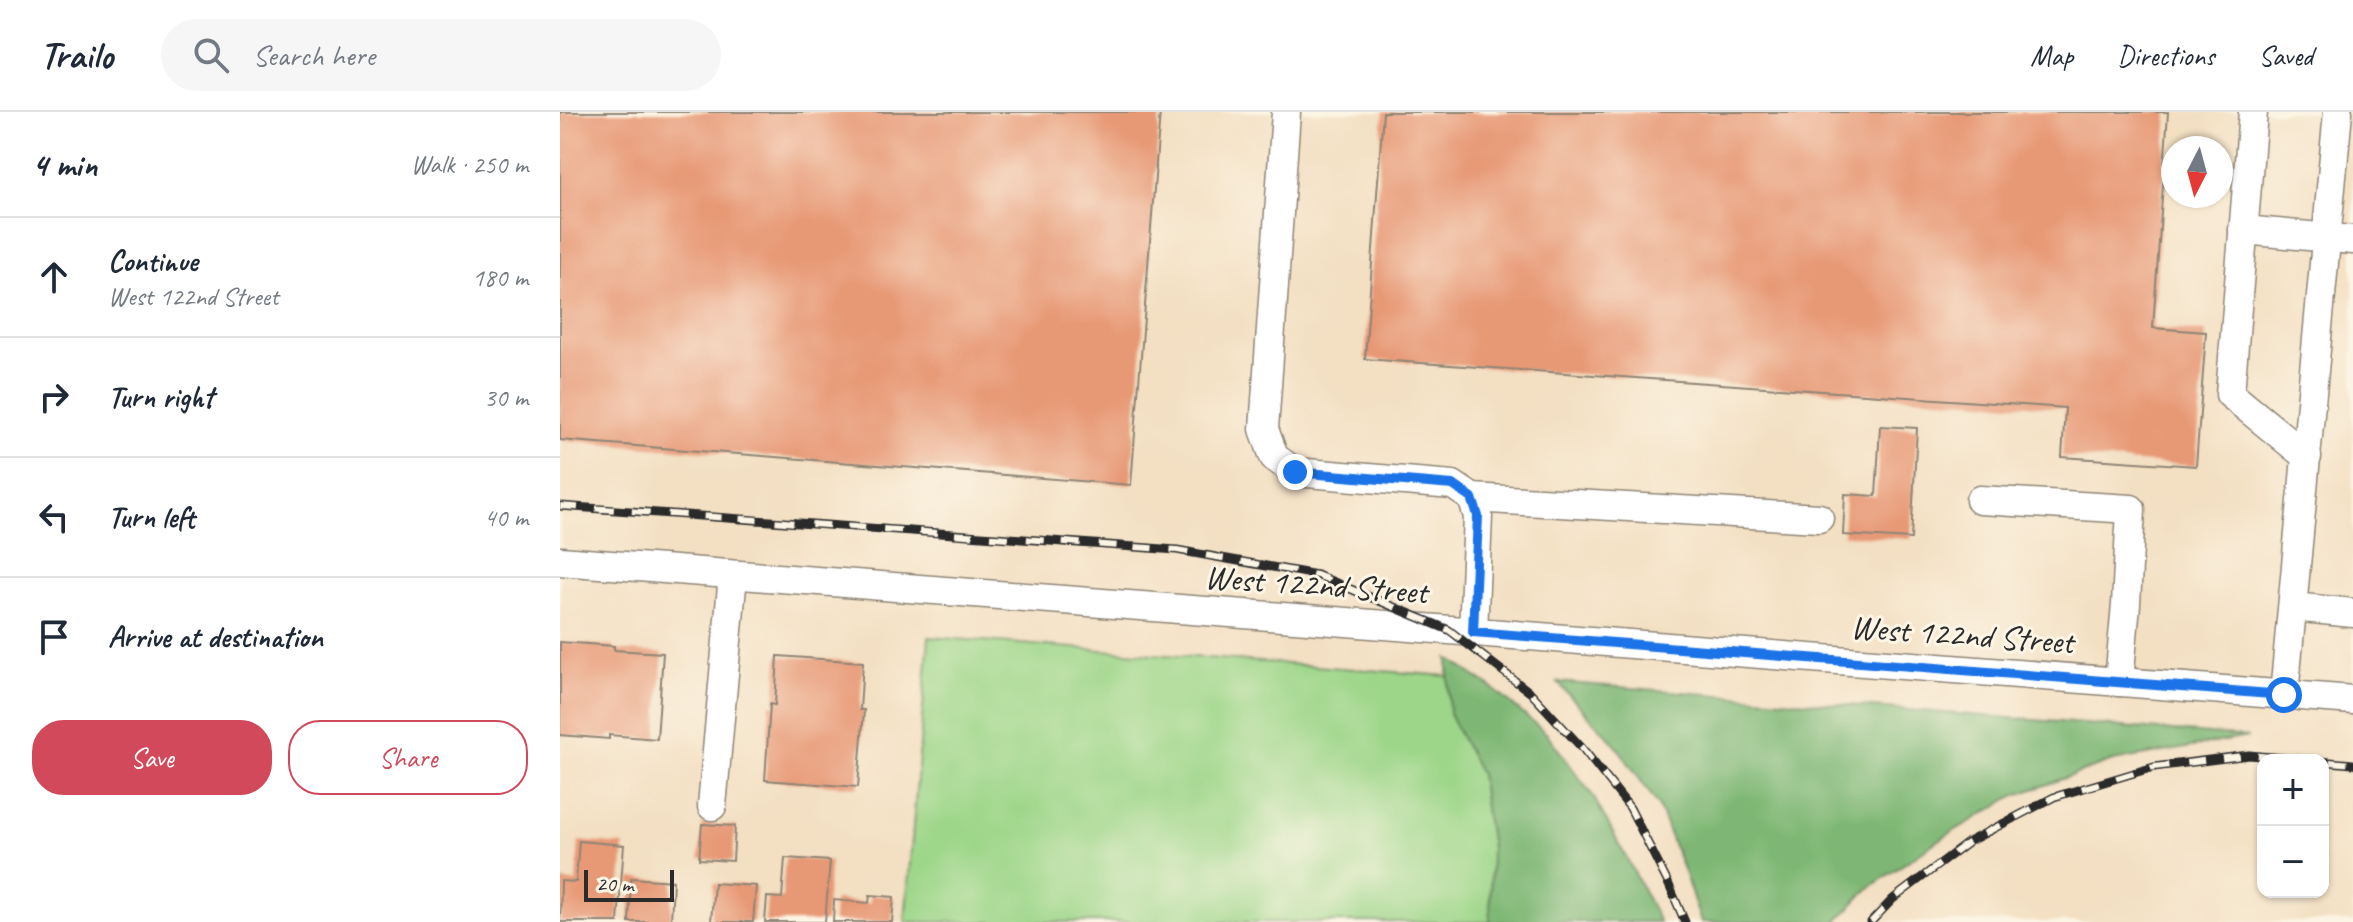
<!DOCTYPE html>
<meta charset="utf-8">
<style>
body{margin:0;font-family:Caveat,sans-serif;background:#f6f6f7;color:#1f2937}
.controls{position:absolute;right:24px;bottom:24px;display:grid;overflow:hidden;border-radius:16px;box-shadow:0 2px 6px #0004}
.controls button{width:72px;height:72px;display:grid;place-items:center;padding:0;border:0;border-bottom:2px solid #e0e1e3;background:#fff;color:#1f2937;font:40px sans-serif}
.compass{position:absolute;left:1601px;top:24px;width:72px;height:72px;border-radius:50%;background:#fff;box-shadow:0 2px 6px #0004;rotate:186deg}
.scale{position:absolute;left:24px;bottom:20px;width:90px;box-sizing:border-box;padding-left:8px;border:4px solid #2b2b2b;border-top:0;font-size:22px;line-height:28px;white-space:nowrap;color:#2b2b2b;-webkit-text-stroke:6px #fcf5e5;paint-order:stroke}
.stop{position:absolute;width:24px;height:24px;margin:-18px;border:6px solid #1a73e8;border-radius:50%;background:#fff}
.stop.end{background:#1a73e8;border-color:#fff;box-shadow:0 2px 8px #0008}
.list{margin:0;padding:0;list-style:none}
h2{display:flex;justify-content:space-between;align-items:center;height:104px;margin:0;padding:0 32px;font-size:34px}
h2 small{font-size:26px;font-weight:400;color:#747a83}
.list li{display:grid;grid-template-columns:52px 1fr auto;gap:24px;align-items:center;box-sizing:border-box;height:120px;padding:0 32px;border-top:2px solid #e0e1e3}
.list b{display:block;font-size:30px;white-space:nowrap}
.list p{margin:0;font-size:26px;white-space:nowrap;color:#747a83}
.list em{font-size:26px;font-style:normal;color:#747a83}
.actions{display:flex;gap:16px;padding:24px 32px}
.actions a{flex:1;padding:18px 0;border:2px solid #d1495b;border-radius:32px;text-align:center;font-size:28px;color:#d1495b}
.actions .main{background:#d1495b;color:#fff}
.icon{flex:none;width:44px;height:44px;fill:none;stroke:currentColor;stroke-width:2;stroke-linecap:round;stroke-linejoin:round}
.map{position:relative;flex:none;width:1793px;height:810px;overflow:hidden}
header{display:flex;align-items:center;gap:48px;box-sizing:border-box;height:112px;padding:0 40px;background:#fff;border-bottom:2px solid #e0e1e3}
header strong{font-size:38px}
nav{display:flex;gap:44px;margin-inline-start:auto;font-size:28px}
.search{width:560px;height:72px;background:#f6f6f7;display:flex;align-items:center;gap:20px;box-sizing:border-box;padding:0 28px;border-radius:44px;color:#747a83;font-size:30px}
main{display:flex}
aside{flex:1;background:#fff}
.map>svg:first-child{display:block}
.green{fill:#9dd689;stroke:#64805a;stroke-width:2}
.forest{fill:#7eb775;stroke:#547150;stroke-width:2}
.building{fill:#e79874}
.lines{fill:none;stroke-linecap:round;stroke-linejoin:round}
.minor-casing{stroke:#8f8576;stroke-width:31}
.minor{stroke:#fff;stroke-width:28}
.rail-casing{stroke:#2b2b2b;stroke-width:9}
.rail{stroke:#fcf5e5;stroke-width:6;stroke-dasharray:18;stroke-linecap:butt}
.route{stroke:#1a73e8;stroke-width:10}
.labels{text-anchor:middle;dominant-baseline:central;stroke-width:6;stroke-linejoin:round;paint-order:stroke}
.street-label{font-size:34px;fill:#2b2b2b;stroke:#fcf5e5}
</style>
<header>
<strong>Trailo</strong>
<div class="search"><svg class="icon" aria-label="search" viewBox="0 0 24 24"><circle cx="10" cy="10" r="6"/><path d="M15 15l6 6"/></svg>Search here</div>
<nav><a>Map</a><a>Directions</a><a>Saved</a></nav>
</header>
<main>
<aside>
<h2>4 min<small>Walk · 250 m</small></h2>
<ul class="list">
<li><svg class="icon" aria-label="ahead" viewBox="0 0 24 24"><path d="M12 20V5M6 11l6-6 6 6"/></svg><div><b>Continue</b><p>West 122nd Street</p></div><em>180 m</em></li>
<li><svg class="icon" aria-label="right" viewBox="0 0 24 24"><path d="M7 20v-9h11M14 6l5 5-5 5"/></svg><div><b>Turn right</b></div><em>30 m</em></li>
<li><svg class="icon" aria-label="left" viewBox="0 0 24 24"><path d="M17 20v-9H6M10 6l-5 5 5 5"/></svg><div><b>Turn left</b></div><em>40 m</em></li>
<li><svg class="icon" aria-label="arrive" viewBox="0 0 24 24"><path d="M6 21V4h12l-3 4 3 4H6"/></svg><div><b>Arrive at destination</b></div></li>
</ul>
<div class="actions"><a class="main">Save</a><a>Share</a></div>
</aside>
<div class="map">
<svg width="1793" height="810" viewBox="0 0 1793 810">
<rect width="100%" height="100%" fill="#fcf5e5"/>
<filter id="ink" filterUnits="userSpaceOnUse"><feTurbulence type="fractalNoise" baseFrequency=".0125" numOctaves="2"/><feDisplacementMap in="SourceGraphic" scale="16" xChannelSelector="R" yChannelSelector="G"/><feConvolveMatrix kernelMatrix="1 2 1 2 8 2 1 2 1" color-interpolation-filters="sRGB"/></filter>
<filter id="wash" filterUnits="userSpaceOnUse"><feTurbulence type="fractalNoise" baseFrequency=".006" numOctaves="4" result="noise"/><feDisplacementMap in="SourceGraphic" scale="32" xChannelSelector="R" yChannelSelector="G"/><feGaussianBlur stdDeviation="1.8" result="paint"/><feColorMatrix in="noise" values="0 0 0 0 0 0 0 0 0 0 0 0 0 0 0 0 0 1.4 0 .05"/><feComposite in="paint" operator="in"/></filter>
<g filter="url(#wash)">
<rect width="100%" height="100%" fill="#f3dfc2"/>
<path class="green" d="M 369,525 L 888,564 L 889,602 L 920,662 L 931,735 L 930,810 L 345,810 Z"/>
<g class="forest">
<path d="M 888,546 L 931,575 L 987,622 L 1033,684 L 1074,760 L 1099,810 L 930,810 L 931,735 L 920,662 L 889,602 Z"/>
<path d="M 997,570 L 1688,625 L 1553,649 L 1454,684 L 1377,729 L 1309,776 L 1276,810 L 1141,810 L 1124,760 L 1098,693 L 1055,632 Z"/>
</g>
<g id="blocks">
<g class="building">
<path d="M 0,0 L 600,0 L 571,373 L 0,328 Z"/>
<path d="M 823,0 L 1608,0 L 1593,216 L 1646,220 L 1636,354 L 1502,345 L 1505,296 L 805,247 Z"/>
<path d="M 1320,314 L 1357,316 L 1351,427 L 1283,423 L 1285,382 L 1316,384 Z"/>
<path d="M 0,530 L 54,534 L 54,538 L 103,541 L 97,627 L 49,623 L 49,627 L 0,623 Z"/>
<path d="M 218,544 L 303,550 L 300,598 L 304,598 L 298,675 L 205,668 L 210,592 L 215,593 Z"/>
<path d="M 142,712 L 175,714 L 173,749 L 139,747 Z"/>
<path d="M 19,729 L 64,733 L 58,810 L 0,810 L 1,769 L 16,770 Z"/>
<path d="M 225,746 L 270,749 L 265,810 L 205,810 L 207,785 L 222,786 Z"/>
<path d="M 71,766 L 113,769 L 111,810 L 69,810 Z"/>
<path d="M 154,771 L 196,774 L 193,810 L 151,810 Z"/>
<path d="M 310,783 L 334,785 L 332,810 L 273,810 L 274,788 L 309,791 Z"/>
</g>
</g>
</g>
<g filter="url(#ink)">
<use href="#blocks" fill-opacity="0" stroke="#8f8576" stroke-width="2"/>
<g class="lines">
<defs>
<g id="minor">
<path d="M 726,0 L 704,317 L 714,345 L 735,360 L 893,373 L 912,386 L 918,404 L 913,520"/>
<path d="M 1693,0 L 1670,282 L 1747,345"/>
<path d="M 1683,118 L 1793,128"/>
<path d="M 912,386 L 1259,406"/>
<path d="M 1420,388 L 1571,397 L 1566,492 L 1559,570"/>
<path d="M 0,449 L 1793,588"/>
<path d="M 1733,495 L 1793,501"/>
<path d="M 1724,583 L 1778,0"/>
<path d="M 152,694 L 173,463"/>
</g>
</defs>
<use href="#minor" class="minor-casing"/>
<use href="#minor" class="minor"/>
<defs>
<g id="rail">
<path d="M 0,394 L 617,438 L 757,463 L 889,518 L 971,581 L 1023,637 L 1070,696 L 1109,773 L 1125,810"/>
<path d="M 1311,810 L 1333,787 L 1410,729 L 1494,685 L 1594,655 L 1689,643 L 1793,652"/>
</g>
</defs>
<use href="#rail" class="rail-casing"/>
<use href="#rail" class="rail"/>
</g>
</g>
<g class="lines" filter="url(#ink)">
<path class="route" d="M 735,360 L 893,373 L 912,386 L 918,404 L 913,520 L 1724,583"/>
</g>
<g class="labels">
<g class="street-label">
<text transform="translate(756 472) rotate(4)">West 122nd Street</text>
<text transform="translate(1402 522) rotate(4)">West 122nd Street</text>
</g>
</g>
</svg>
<div class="controls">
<button>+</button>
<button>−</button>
</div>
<svg class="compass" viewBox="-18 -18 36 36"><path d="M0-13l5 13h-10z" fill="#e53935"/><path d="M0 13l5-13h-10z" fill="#747a83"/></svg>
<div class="scale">20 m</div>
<div class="stop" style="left:1724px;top:583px"></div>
<div class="stop end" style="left:735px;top:360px"></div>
</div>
</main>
